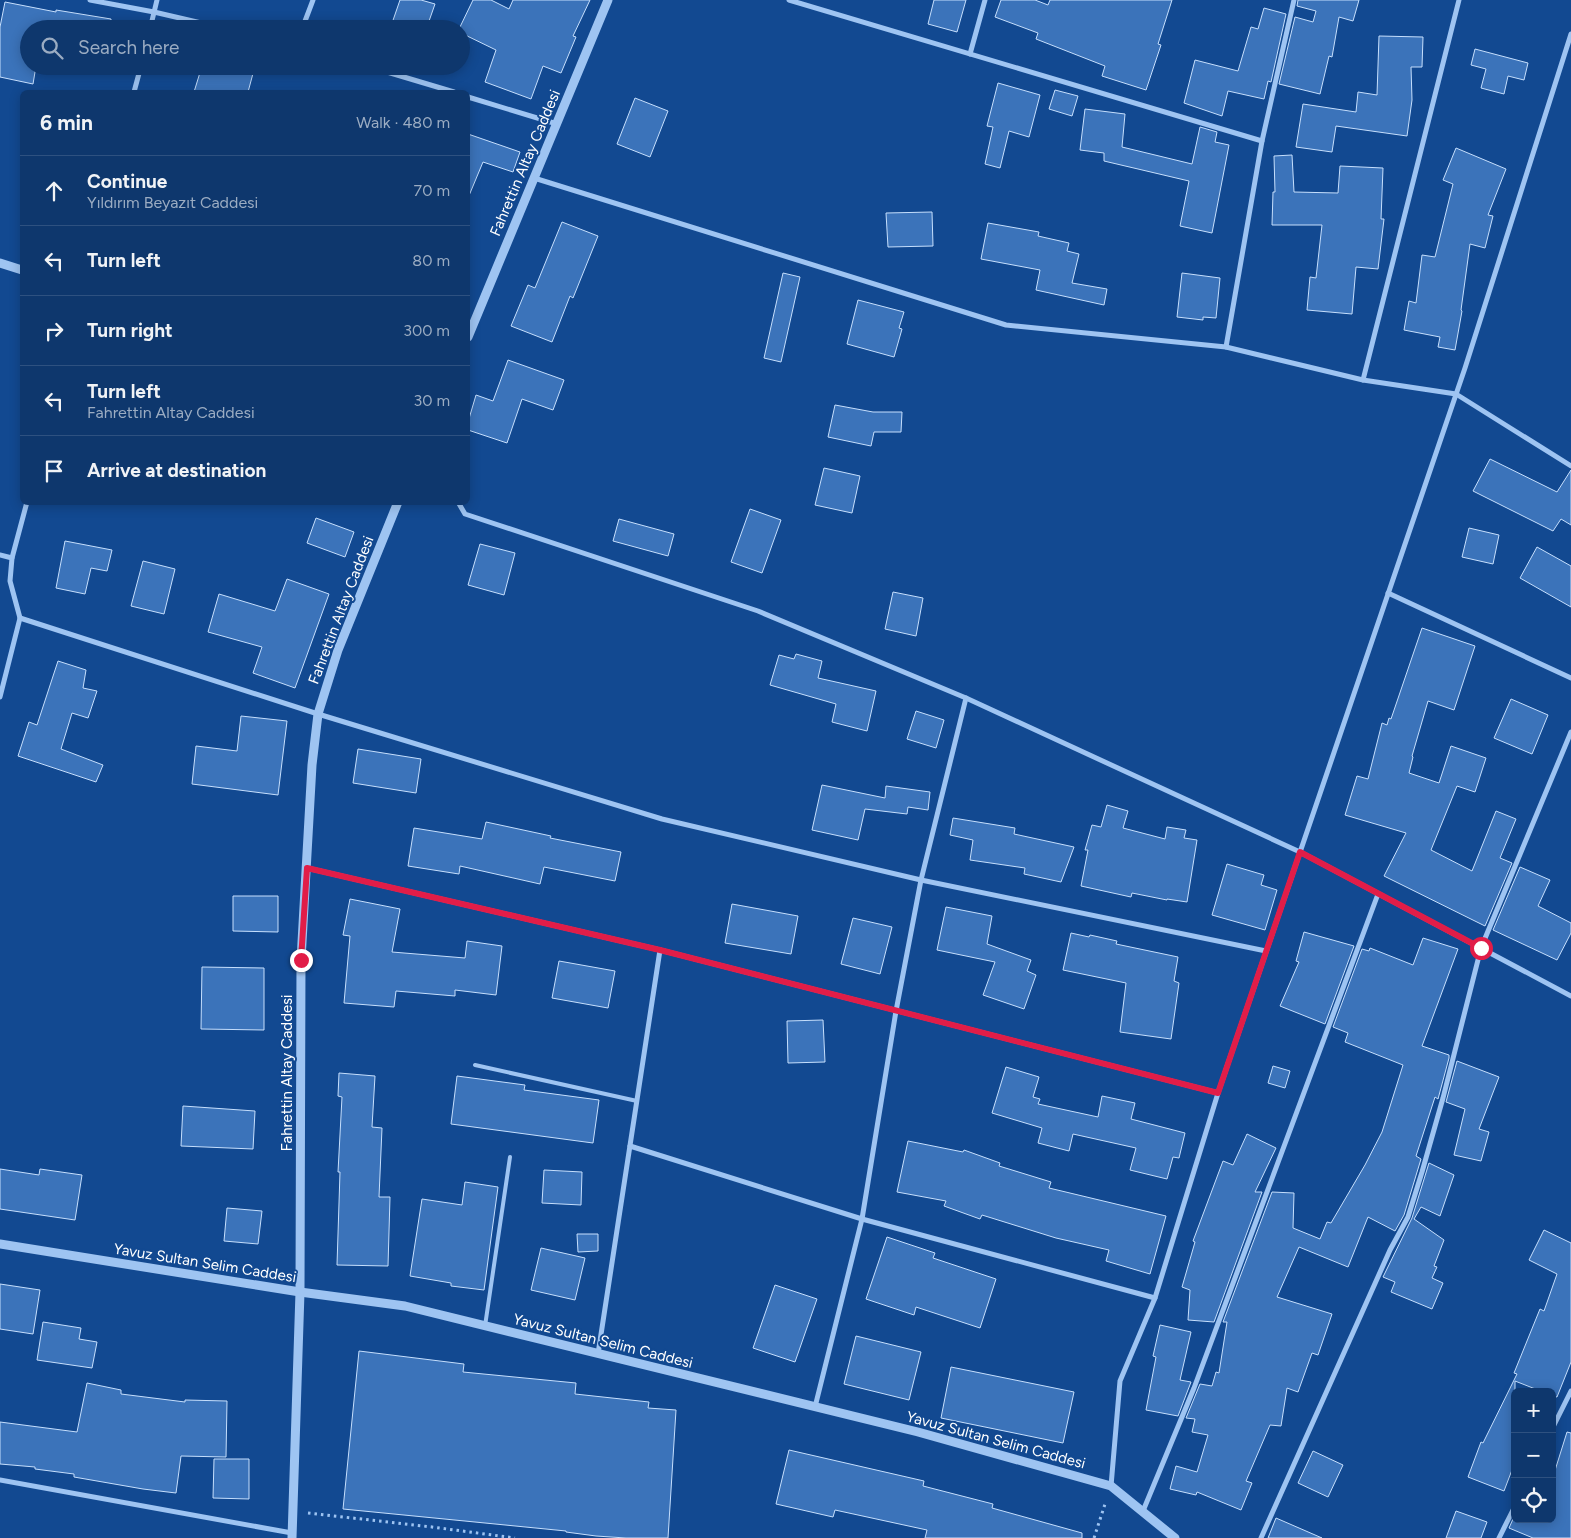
<!DOCTYPE html>
<meta charset="utf-8">
<style>
body{margin:0;font-family:Figtree,sans-serif;background:#1c4275;color:#f1f3f6}
.controls{position:absolute;right:15px;bottom:15px;display:grid;overflow:hidden;border-radius:8px;box-shadow:0 2px 12px #0003}
.controls button{width:45px;height:45px;display:grid;place-items:center;padding:0;border:0;border-bottom:1px solid #2e5180;background:#0e376d;color:#f1f3f6;font:25px sans-serif}
.stop{position:absolute;width:15px;height:15px;margin:-11px;border:4px solid #e11d48;border-radius:50%;background:#fff}
.stop.end{background:#e11d48;border-color:#fff;box-shadow:0 1px 5px #0008}
.list{margin:0;padding:0;list-style:none}
h2{display:flex;justify-content:space-between;align-items:center;height:65px;margin:0;padding:0 20px;font-size:21px}
h2 small{font-size:16px;font-weight:400;color:#9bacc2}
.list li{display:grid;grid-template-columns:32px 1fr auto;gap:15px;align-items:center;box-sizing:border-box;height:70px;padding:0 20px;border-top:1px solid #2e5180}
.list b{display:block;font-size:19px;white-space:nowrap}
.list p{margin:0;font-size:16px;white-space:nowrap;color:#9bacc2}
.list em{font-size:16px;font-style:normal;color:#9bacc2}
.icon{flex:none;width:28px;height:28px;fill:none;stroke:currentColor;stroke-width:2;stroke-linecap:round;stroke-linejoin:round}
.map{position:relative;flex:none;width:1571px;height:1538px;overflow:hidden}
.search{position:absolute;background:#0e376d;box-shadow:0 2px 12px #0003;left:20px;top:20px;width:450px;height:55px;display:flex;align-items:center;gap:12px;box-sizing:border-box;padding:0 18px;border-radius:28px;color:#9bacc2;font-size:19px}
.panel{position:absolute;background:#0e376d;box-shadow:0 2px 12px #0003;left:20px;top:90px;width:450px;height:415px;border-radius:8px}
.map>svg:first-child{display:block}
.building{fill:#3b73ba;stroke:#c6dffd}
.lines{fill:none;stroke-linecap:round;stroke-linejoin:round}
.path{stroke:#9ec4f2;stroke-width:3;stroke-dasharray:2.5 4;stroke-linecap:butt}
.service{stroke:#9ec4f2;stroke-width:4}
.minor{stroke:#9ec4f2;stroke-width:5}
.tertiary{stroke:#9ec4f2;stroke-width:9}
.route{stroke:#e11d48;stroke-width:6}
.labels{text-anchor:middle;dominant-baseline:central;stroke-width:4;stroke-linejoin:round;paint-order:stroke}
.street-label{font-size:15px;fill:#fff;stroke:#124991}
</style>
<div class="map">
<svg width="1571" height="1538" viewBox="0 0 1571 1538">
<rect width="100%" height="100%" fill="#124991"/>
<g class="building">
<path d="M 400,0 L 421,0 L 435,4 L 428,24 L 419,21 L 416,29 L 390,29 Z"/>
<path d="M 473,0 L 491,0 L 509,9 L 513,0 L 590,0 L 573,36 L 576,37 L 561,73 L 543,66 L 531,99 L 485,82 L 496,50 L 461,33 L 461,29 L 459,29 Z"/>
<path d="M 934,0 L 966,0 L 957,32 L 928,24 Z"/>
<path d="M 1001,0 L 1035,0 L 1048,5 L 1050,0 L 1172,0 L 1158,44 L 1161,45 L 1146,90 L 1102,76 L 1105,66 L 1036,39 L 1038,33 L 995,17 Z"/>
<path d="M 1298,0 L 1359,0 L 1353,21 L 1339,17 L 1332,57 L 1329,56 L 1320,94 L 1279,84 L 1295,17 L 1313,22 L 1316,11 L 1297,6 Z"/>
<path d="M 5,2 L 56,12 L 56,10 L 111,19 L 111,29 L 29,29 L 29,66 L 36,66 L 33,84 L 0,77 L 0,27 Z"/>
<path d="M 1264,8 L 1286,14 L 1271,82 L 1268,81 L 1264,99 L 1228,91 L 1222,116 L 1184,103 L 1195,60 L 1238,71 L 1251,27 L 1258,29 Z"/>
<path d="M 1379,36 L 1423,37 L 1422,67 L 1411,67 L 1412,100 L 1407,136 L 1336,126 L 1332,152 L 1296,147 L 1303,104 L 1356,112 L 1358,92 L 1377,95 Z"/>
<path d="M 1475,49 L 1528,63 L 1524,80 L 1508,76 L 1504,94 L 1481,88 L 1486,69 L 1471,65 Z"/>
<path d="M 202,66 L 255,66 L 248,92 L 194,92 Z"/>
<path d="M 998,83 L 1040,95 L 1029,137 L 1009,131 L 1000,168 L 985,164 L 993,127 L 987,126 Z"/>
<path d="M 1055,90 L 1078,96 L 1072,116 L 1049,109 Z"/>
<path d="M 635,98 L 668,111 L 650,157 L 617,144 Z"/>
<path d="M 1085,109 L 1125,114 L 1122,147 L 1192,164 L 1200,127 L 1217,132 L 1215,142 L 1229,145 L 1212,233 L 1180,226 L 1189,181 L 1104,161 L 1104,153 L 1080,150 Z"/>
<path d="M 468,134 L 520,152 L 513,172 L 483,162 L 468,198 Z"/>
<path d="M 1456,148 L 1506,169 L 1488,215 L 1493,216 L 1485,248 L 1470,244 L 1461,310 L 1462,311 L 1455,350 L 1438,347 L 1440,337 L 1404,330 L 1409,301 L 1416,303 L 1422,255 L 1435,257 L 1453,184 L 1443,180 Z"/>
<path d="M 1292,155 L 1294,192 L 1338,193 L 1340,166 L 1383,168 L 1381,219 L 1384,219 L 1378,269 L 1356,267 L 1352,314 L 1307,310 L 1310,277 L 1316,278 L 1322,225 L 1272,225 L 1273,192 L 1275,192 L 1274,156 Z"/>
<path d="M 932,212 L 933,246 L 888,247 L 886,213 Z"/>
<path d="M 562,222 L 598,236 L 573,298 L 570,296 L 552,342 L 511,326 L 528,285 L 535,288 Z"/>
<path d="M 988,223 L 1039,232 L 1038,236 L 1069,243 L 1067,251 L 1079,254 L 1072,283 L 1107,289 L 1104,305 L 1036,290 L 1040,270 L 981,259 Z"/>
<path d="M 783,273 L 800,277 L 781,362 L 764,358 Z"/>
<path d="M 1182,273 L 1220,278 L 1216,318 L 1203,317 L 1203,320 L 1177,317 Z"/>
<path d="M 858,300 L 904,312 L 899,328 L 902,329 L 894,357 L 847,344 Z"/>
<path d="M 508,360 L 564,380 L 553,410 L 522,399 L 507,443 L 468,430 L 468,422 L 476,395 L 493,401 Z"/>
<path d="M 835,405 L 873,412 L 902,412 L 901,432 L 874,432 L 871,446 L 828,437 Z"/>
<path d="M 1490,459 L 1557,492 L 1571,470 L 1571,525 L 1561,519 L 1553,531 L 1473,491 Z"/>
<path d="M 824,468 L 860,476 L 852,513 L 815,505 Z"/>
<path d="M 750,509 L 781,520 L 762,573 L 731,562 Z"/>
<path d="M 316,518 L 354,532 L 345,557 L 307,543 Z"/>
<path d="M 619,519 L 674,534 L 668,556 L 613,541 Z"/>
<path d="M 1469,528 L 1499,535 L 1493,564 L 1462,557 Z"/>
<path d="M 65,541 L 112,550 L 107,571 L 91,568 L 85,594 L 56,588 Z"/>
<path d="M 480,544 L 515,553 L 504,595 L 468,585 Z"/>
<path d="M 1537,547 L 1571,566 L 1571,607 L 1520,578 Z"/>
<path d="M 143,561 L 175,569 L 164,614 L 131,606 Z"/>
<path d="M 287,579 L 329,594 L 295,688 L 253,673 L 262,647 L 208,632 L 219,594 L 275,611 Z"/>
<path d="M 893,592 L 923,598 L 916,636 L 885,629 Z"/>
<path d="M 1422,628 L 1475,646 L 1454,710 L 1428,701 L 1412,756 L 1413,757 L 1409,773 L 1439,783 L 1451,746 L 1486,758 L 1475,792 L 1457,786 L 1431,850 L 1472,871 L 1496,811 L 1516,819 L 1500,858 L 1512,863 L 1485,926 L 1384,876 L 1406,833 L 1345,815 L 1357,776 L 1368,779 L 1382,723 L 1387,725 L 1389,718 L 1391,719 Z"/>
<path d="M 796,654 L 822,661 L 818,678 L 876,691 L 867,731 L 832,722 L 836,704 L 770,685 L 779,655 L 794,659 Z"/>
<path d="M 58,661 L 86,670 L 83,688 L 97,691 L 88,718 L 72,713 L 61,749 L 103,765 L 96,782 L 18,756 L 29,722 L 37,725 Z"/>
<path d="M 1511,699 L 1548,715 L 1532,754 L 1494,738 Z"/>
<path d="M 916,711 L 944,720 L 936,748 L 907,739 Z"/>
<path d="M 241,716 L 287,721 L 278,795 L 192,784 L 196,746 L 237,751 Z"/>
<path d="M 358,749 L 421,759 L 416,793 L 353,783 Z"/>
<path d="M 822,785 L 885,798 L 886,786 L 930,792 L 928,810 L 908,807 L 907,814 L 865,809 L 858,840 L 812,830 Z"/>
<path d="M 1107,805 L 1128,811 L 1123,828 L 1165,839 L 1167,827 L 1186,830 L 1184,838 L 1197,840 L 1187,902 L 1167,899 L 1167,900 L 1132,893 L 1131,897 L 1081,886 L 1088,850 L 1085,850 L 1092,825 L 1101,827 Z"/>
<path d="M 953,818 L 1015,828 L 1014,834 L 1074,847 L 1061,882 L 1024,874 L 1025,868 L 970,860 L 973,840 L 950,835 Z"/>
<path d="M 486,822 L 551,836 L 550,838 L 621,852 L 615,881 L 544,867 L 540,884 L 460,866 L 459,874 L 408,866 L 414,828 L 482,839 Z"/>
<path d="M 1227,864 L 1264,875 L 1261,885 L 1277,890 L 1265,930 L 1212,915 Z"/>
<path d="M 1520,867 L 1550,880 L 1538,906 L 1571,923 L 1571,933 L 1557,960 L 1493,930 Z"/>
<path d="M 233,896 L 278,896 L 278,932 L 233,931 Z"/>
<path d="M 350,899 L 400,909 L 392,952 L 465,958 L 467,941 L 502,946 L 496,995 L 455,990 L 455,996 L 396,991 L 394,1007 L 344,1003 L 350,936 L 343,935 Z"/>
<path d="M 732,904 L 798,916 L 791,954 L 725,943 Z"/>
<path d="M 946,907 L 992,916 L 987,944 L 1031,960 L 1027,971 L 1036,975 L 1024,1009 L 983,995 L 995,962 L 937,950 Z"/>
<path d="M 853,918 L 892,927 L 880,974 L 841,964 Z"/>
<path d="M 1304,932 L 1354,946 L 1325,1024 L 1280,1006 L 1299,962 L 1296,961 Z"/>
<path d="M 1071,933 L 1089,937 L 1090,935 L 1117,941 L 1116,944 L 1178,957 L 1174,981 L 1179,983 L 1171,1039 L 1120,1032 L 1126,983 L 1063,970 Z"/>
<path d="M 1423,938 L 1458,949 L 1422,1046 L 1449,1055 L 1449,1058 L 1438,1099 L 1435,1097 L 1416,1156 L 1421,1159 L 1404,1215 L 1395,1231 L 1368,1217 L 1348,1267 L 1299,1247 L 1277,1297 L 1332,1314 L 1318,1355 L 1312,1353 L 1298,1392 L 1287,1388 L 1281,1426 L 1270,1425 L 1246,1481 L 1252,1483 L 1241,1510 L 1197,1492 L 1196,1495 L 1170,1489 L 1176,1466 L 1197,1472 L 1208,1435 L 1192,1432 L 1195,1419 L 1186,1418 L 1200,1384 L 1212,1386 L 1216,1372 L 1219,1373 L 1227,1322 L 1223,1322 L 1272,1192 L 1294,1193 L 1293,1228 L 1320,1239 L 1327,1222 L 1331,1223 L 1365,1165 L 1382,1132 L 1403,1065 L 1345,1042 L 1348,1033 L 1333,1027 L 1362,949 L 1369,951 L 1370,948 L 1413,965 Z"/>
<path d="M 559,961 L 615,971 L 608,1008 L 552,998 Z"/>
<path d="M 202,967 L 264,968 L 264,1030 L 201,1029 Z"/>
<path d="M 823,1020 L 825,1062 L 788,1063 L 787,1021 Z"/>
<path d="M 1457,1061 L 1499,1077 L 1479,1129 L 1489,1132 L 1481,1161 L 1454,1155 L 1465,1109 L 1446,1102 Z"/>
<path d="M 1273,1066 L 1290,1071 L 1285,1088 L 1268,1083 Z"/>
<path d="M 1006,1067 L 1039,1077 L 1033,1097 L 1040,1099 L 1038,1104 L 1098,1117 L 1102,1096 L 1135,1103 L 1131,1119 L 1185,1133 L 1179,1158 L 1173,1157 L 1167,1179 L 1130,1170 L 1136,1148 L 1073,1134 L 1069,1151 L 1038,1143 L 1042,1128 L 992,1113 Z"/>
<path d="M 339,1073 L 375,1076 L 372,1127 L 382,1128 L 379,1197 L 390,1197 L 388,1266 L 337,1265 L 340,1172 L 338,1172 L 342,1097 L 338,1096 Z"/>
<path d="M 457,1076 L 525,1085 L 524,1090 L 599,1100 L 593,1143 L 451,1124 Z"/>
<path d="M 183,1106 L 255,1111 L 253,1149 L 181,1146 Z"/>
<path d="M 1247,1134 L 1276,1148 L 1255,1192 L 1262,1192 L 1214,1322 L 1188,1320 L 1190,1290 L 1182,1287 L 1195,1242 L 1193,1241 L 1223,1161 L 1233,1165 Z"/>
<path d="M 908,1141 L 963,1152 L 964,1150 L 1000,1163 L 999,1166 L 1051,1182 L 1049,1188 L 1166,1216 L 1150,1274 L 1106,1261 L 1109,1250 L 1056,1238 L 982,1215 L 980,1219 L 944,1206 L 946,1201 L 897,1192 Z"/>
<path d="M 1429,1163 L 1454,1175 L 1440,1216 L 1421,1207 L 1414,1219 L 1444,1240 L 1434,1266 L 1437,1267 L 1432,1278 L 1443,1283 L 1432,1309 L 1391,1292 L 1395,1282 L 1383,1277 L 1412,1218 Z"/>
<path d="M 0,1169 L 39,1175 L 40,1169 L 82,1175 L 75,1220 L 0,1209 Z"/>
<path d="M 544,1170 L 582,1172 L 581,1205 L 542,1203 Z"/>
<path d="M 465,1182 L 498,1187 L 484,1290 L 451,1286 L 451,1283 L 410,1276 L 422,1199 L 462,1205 Z"/>
<path d="M 227,1208 L 262,1211 L 258,1244 L 224,1241 Z"/>
<path d="M 1544,1230 L 1571,1243 L 1571,1362 L 1557,1397 L 1552,1396 L 1552,1392 L 1543,1392 L 1515,1381 L 1515,1462 L 1504,1491 L 1468,1477 L 1481,1442 L 1483,1443 L 1517,1374 L 1514,1373 L 1540,1309 L 1544,1311 L 1557,1274 L 1529,1260 Z"/>
<path d="M 577,1234 L 598,1234 L 598,1251 L 578,1252 Z"/>
<path d="M 887,1237 L 935,1253 L 933,1258 L 996,1279 L 980,1328 L 916,1307 L 914,1315 L 866,1299 Z"/>
<path d="M 541,1248 L 585,1258 L 575,1300 L 531,1290 Z"/>
<path d="M 0,1284 L 40,1290 L 33,1334 L 0,1329 Z"/>
<path d="M 775,1285 L 817,1299 L 795,1362 L 753,1348 Z"/>
<path d="M 43,1322 L 81,1328 L 79,1339 L 97,1342 L 92,1368 L 37,1360 Z"/>
<path d="M 1160,1325 L 1191,1332 L 1180,1380 L 1191,1382 L 1178,1416 L 1146,1410 L 1156,1357 L 1153,1356 Z"/>
<path d="M 856,1336 L 921,1352 L 909,1400 L 844,1384 Z"/>
<path d="M 359,1351 L 464,1364 L 463,1372 L 576,1383 L 575,1394 L 649,1402 L 648,1408 L 676,1410 L 668,1538 L 626,1538 L 596,1536 L 566,1532 L 566,1531 L 343,1509 Z"/>
<path d="M 951,1367 L 1074,1392 L 1063,1443 L 941,1418 Z"/>
<path d="M 87,1383 L 121,1390 L 121,1394 L 185,1402 L 185,1400 L 227,1401 L 226,1457 L 181,1456 L 176,1493 L 143,1489 L 74,1477 L 74,1474 L 35,1469 L 35,1467 L 0,1464 L 0,1422 L 77,1432 Z"/>
<path d="M 1567,1432 L 1571,1433 L 1571,1538 L 1533,1538 L 1509,1528 L 1513,1519 L 1552,1519 L 1552,1480 Z"/>
<path d="M 789,1450 L 924,1481 L 923,1486 L 993,1504 L 992,1508 L 1082,1533 L 1082,1538 L 925,1538 L 927,1530 L 835,1510 L 833,1517 L 776,1504 Z"/>
<path d="M 1313,1451 L 1343,1465 L 1328,1497 L 1298,1483 Z"/>
<path d="M 214,1459 L 249,1459 L 249,1499 L 213,1498 Z"/>
<path d="M 1456,1511 L 1487,1522 L 1481,1538 L 1446,1538 Z"/>
<path d="M 1276,1518 L 1322,1538 L 1268,1538 Z"/>
</g>
<g class="lines">
<g class="path">
<path d="M 308,1513 L 432,1527 L 515,1538"/>
<path d="M 1094,1538 L 1106,1501"/>
</g>
<g class="service">
<path d="M 475,1065 L 637,1101"/>
<path d="M 485,1326 L 510,1157"/>
</g>
<g class="minor">
<path d="M 90,0 L 154,12 L 227,29"/>
<path d="M 789,0 L 1262,141"/>
<path d="M 150,29 L 157,0"/>
<path d="M 302,29 L 313,0"/>
<path d="M 970,54 L 985,0"/>
<path d="M 367,66 L 454,92"/>
<path d="M 134,92 L 141,66"/>
<path d="M 468,97 L 557,124"/>
<path d="M 534,178 L 1006,325 L 1226,347 L 1363,380 L 1456,394 L 1571,466"/>
<path d="M 1226,347 L 1262,141 L 1294,0"/>
<path d="M 1363,380 L 1459,0"/>
<path d="M 458,502 L 465,514 L 758,611 L 966,698 L 1300,852 L 1571,996"/>
<path d="M 0,555 L 12,558"/>
<path d="M 1388,593 L 1571,678"/>
<path d="M 20,618 L 318,714 L 662,819 L 921,880 L 1266,951"/>
<path d="M 0,697 L 20,618 L 10,581 L 12,558 L 27,502"/>
<path d="M 307,868 L 660,950 L 1218,1093"/>
<path d="M 630,1146 L 862,1219 L 1155,1298"/>
<path d="M 598,1354 L 660,950"/>
<path d="M 815,1407 L 862,1219 L 896,1011 L 921,880 L 966,698"/>
<path d="M 1552,1429 L 1571,1391"/>
<path d="M 0,1480 L 292,1533"/>
<path d="M 1111,1486 L 1120,1381 L 1155,1298 L 1218,1093 L 1465,368 L 1571,34"/>
<path d="M 1143,1511 L 1194,1388 L 1378,894"/>
<path d="M 1261,1538 L 1390,1250 L 1408,1217 L 1422,1172 L 1443,1098 L 1481,948 L 1571,732"/>
<path d="M 1499,1538 L 1515,1506"/>
</g>
<g class="tertiary">
<path d="M 0,263 L 22,270"/>
<path d="M 468,337 L 608,0"/>
<path d="M 0,1244 L 300,1292 L 405,1306 L 918,1432 L 1111,1486 L 1175,1538"/>
<path d="M 292,1538 L 300,1292 L 301,960 L 312,765 L 318,714 L 338,650 L 398,502"/>
</g>
</g>
<g class="lines">
<path class="route" d="M 301,960 L 307,868 L 660,950 L 1218,1093 L 1300,852 L 1481,948"/>
</g>
<g class="labels">
<g class="street-label">
<text transform="translate(525 163) rotate(-67)">Fahrettin Altay Caddesi</text>
<text transform="translate(341 610) rotate(-69)">Fahrettin Altay Caddesi</text>
<text transform="translate(287 1073) rotate(-90)">Fahrettin Altay Caddesi</text>
<text transform="translate(205 1263) rotate(9)">Yavuz Sultan Selim Caddesi</text>
<text transform="translate(603 1341) rotate(14)">Yavuz Sultan Selim Caddesi</text>
<text transform="translate(996 1440) rotate(15)">Yavuz Sultan Selim Caddesi</text>
</g>
</g>
</svg>
<div class="controls">
<button>+</button>
<button>−</button>
<button><svg class="icon" aria-label="locate" viewBox="0 0 24 24"><circle cx="12" cy="12" r="6"/><path d="M12 2v4M12 18v4M2 12h4M18 12h4"/></svg></button>
</div>
<div class="stop" style="left:1481px;top:948px"></div>
<div class="stop end" style="left:301px;top:960px"></div>
<div class="search"><svg class="icon" aria-label="search" viewBox="0 0 24 24"><circle cx="10" cy="10" r="6"/><path d="M15 15l6 6"/></svg>Search here</div>
<section class="panel">
<h2>6 min<small>Walk · 480 m</small></h2>
<ul class="list">
<li><svg class="icon" aria-label="ahead" viewBox="0 0 24 24"><path d="M12 20V5M6 11l6-6 6 6"/></svg><div><b>Continue</b><p>Yıldırım Beyazıt Caddesi</p></div><em>70 m</em></li>
<li><svg class="icon" aria-label="left" viewBox="0 0 24 24"><path d="M17 20v-9H6M10 6l-5 5 5 5"/></svg><div><b>Turn left</b></div><em>80 m</em></li>
<li><svg class="icon" aria-label="right" viewBox="0 0 24 24"><path d="M7 20v-9h11M14 6l5 5-5 5"/></svg><div><b>Turn right</b></div><em>300 m</em></li>
<li><svg class="icon" aria-label="left" viewBox="0 0 24 24"><path d="M17 20v-9H6M10 6l-5 5 5 5"/></svg><div><b>Turn left</b><p>Fahrettin Altay Caddesi</p></div><em>30 m</em></li>
<li><svg class="icon" aria-label="arrive" viewBox="0 0 24 24"><path d="M6 21V4h12l-3 4 3 4H6"/></svg><div><b>Arrive at destination</b></div></li>
</ul>
</section>
</div>
